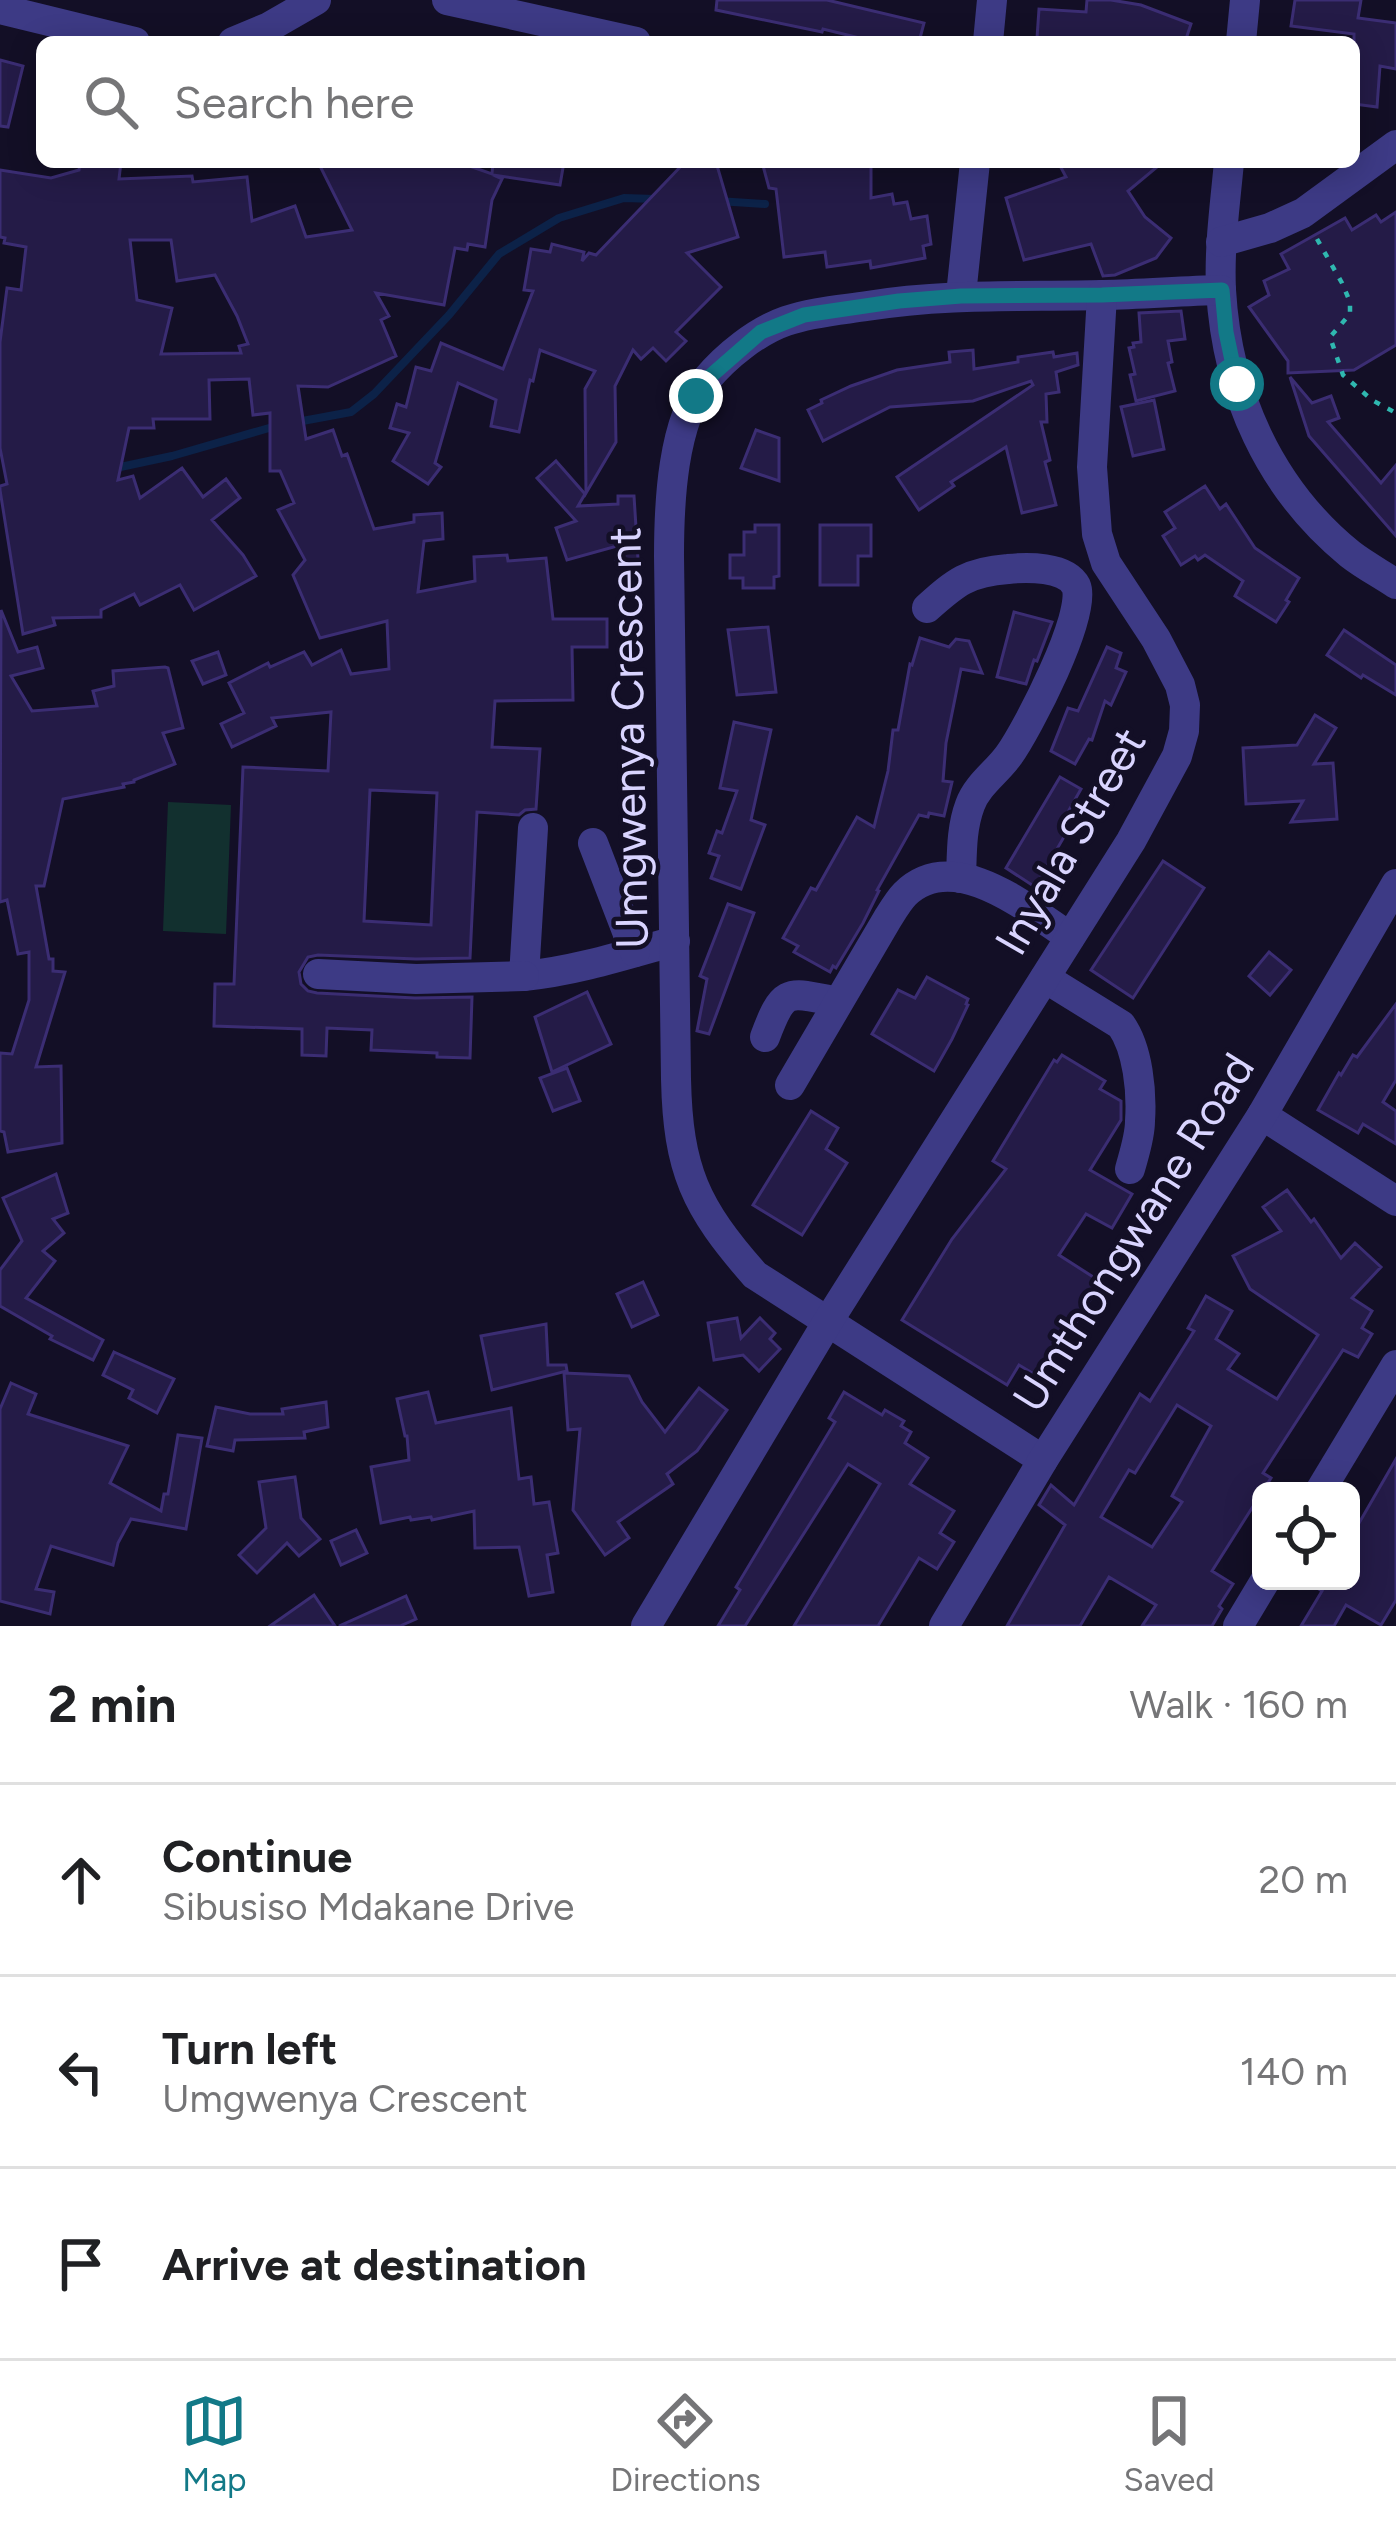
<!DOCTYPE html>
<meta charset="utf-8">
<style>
body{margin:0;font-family:Figtree,sans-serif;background:#f2f2f2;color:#202124}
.controls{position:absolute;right:36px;bottom:36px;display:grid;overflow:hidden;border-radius:18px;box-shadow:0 6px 30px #0003}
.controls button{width:108px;height:108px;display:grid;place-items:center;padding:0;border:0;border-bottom:3px solid #e0e0e0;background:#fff;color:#202124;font:60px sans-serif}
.stop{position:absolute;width:36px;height:36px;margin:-27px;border:9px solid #127987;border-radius:50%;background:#fff}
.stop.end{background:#127987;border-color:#fff;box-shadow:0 3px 12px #0008}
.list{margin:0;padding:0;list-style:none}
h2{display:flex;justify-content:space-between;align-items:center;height:156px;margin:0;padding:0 48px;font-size:51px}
h2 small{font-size:39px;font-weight:400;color:#757577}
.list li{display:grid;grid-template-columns:78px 1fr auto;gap:36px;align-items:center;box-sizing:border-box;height:192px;padding:0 48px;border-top:3px solid #e0e0e0}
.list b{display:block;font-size:45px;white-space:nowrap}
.list p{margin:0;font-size:39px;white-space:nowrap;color:#757577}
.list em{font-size:39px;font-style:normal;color:#757577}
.icon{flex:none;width:66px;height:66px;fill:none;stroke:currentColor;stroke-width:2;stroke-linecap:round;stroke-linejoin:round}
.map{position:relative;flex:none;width:1396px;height:1626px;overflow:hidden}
.search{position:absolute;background:#fff;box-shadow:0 6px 30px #0003;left:36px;right:36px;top:36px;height:132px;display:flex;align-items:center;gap:30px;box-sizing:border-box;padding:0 42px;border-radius:18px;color:#757577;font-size:45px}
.sheet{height:732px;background:#fff}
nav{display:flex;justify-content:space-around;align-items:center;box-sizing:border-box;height:168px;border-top:3px solid #e0e0e0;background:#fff;font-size:33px;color:#757577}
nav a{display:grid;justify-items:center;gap:6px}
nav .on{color:#127987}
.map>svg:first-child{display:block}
.green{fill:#12302f}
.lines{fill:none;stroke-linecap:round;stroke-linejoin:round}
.stream{stroke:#0c2248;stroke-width:8}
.building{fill:#241b47;stroke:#3b2d73;stroke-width:3;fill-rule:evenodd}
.path{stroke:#2fb8b0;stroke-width:4.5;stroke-dasharray:6 9;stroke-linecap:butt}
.minor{stroke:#3d3a85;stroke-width:30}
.route{stroke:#127987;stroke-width:15}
.labels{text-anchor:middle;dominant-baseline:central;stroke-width:9;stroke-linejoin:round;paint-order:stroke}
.street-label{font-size:45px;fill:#d9d4ff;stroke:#130f26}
</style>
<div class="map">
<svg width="1396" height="1626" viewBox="0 0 1396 1626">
<rect width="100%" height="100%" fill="#130f26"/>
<path class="green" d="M 168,802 L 231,805 L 226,934 L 163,931 Z"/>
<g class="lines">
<g class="stream">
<path d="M 718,201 L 765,204"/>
<path d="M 297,422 L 351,412 L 374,394 L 449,315 L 499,254 L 559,218 L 624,198 L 655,199"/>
<path d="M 111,469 L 172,456 L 276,426"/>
</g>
</g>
<g class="building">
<path d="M 717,0 L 827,0 L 924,23 L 919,42 L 876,42 L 823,29 L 822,32 L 716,10 Z"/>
<path d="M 1087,0 L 1111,0 L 1141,5 L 1191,24 L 1185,42 L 1092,42 L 1037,38 L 1039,9 L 1086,12 Z"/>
<path d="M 1295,0 L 1361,0 L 1358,18 L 1396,23 L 1396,69 L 1380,66 L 1377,107 L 1354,104 L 1354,34 L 1291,26 Z"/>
<path d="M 0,60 L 23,66 L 8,127 L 0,126 Z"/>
<path d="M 80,162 L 121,162 L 119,179 L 192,176 L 193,182 L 247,177 L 252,221 L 295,206 L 306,237 L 352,230 L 318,162 L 458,162 L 492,174 L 493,162 L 564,162 L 560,185 L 493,175 L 502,179 L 492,200 L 485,247 L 468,244 L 467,250 L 455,248 L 444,305 L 376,293 L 389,316 L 381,320 L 396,356 L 328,387 L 298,386 L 306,439 L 333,430 L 342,456 L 347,454 L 374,529 L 414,522 L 414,515 L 442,513 L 443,539 L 424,541 L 418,592 L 475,581 L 474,557 L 507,555 L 508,561 L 546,558 L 553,619 L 607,619 L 607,647 L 572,647 L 573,700 L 495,701 L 492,747 L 540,749 L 536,809 L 525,810 L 519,815 L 477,812 L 470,958 L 416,959 L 318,955 L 308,957 L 299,972 L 301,984 L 308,991 L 317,993 L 415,998 L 472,997 L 470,1058 L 437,1057 L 437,1053 L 371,1050 L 372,1030 L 327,1028 L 326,1056 L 302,1055 L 302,1029 L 214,1026 L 215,984 L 234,984 L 243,767 L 328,771 L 331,712 L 272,718 L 276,726 L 232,747 L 221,724 L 244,713 L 229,683 L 268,663 L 270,667 L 304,652 L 312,665 L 341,650 L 351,674 L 389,669 L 387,621 L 320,638 L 293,575 L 305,560 L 278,510 L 294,503 L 280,471 L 270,471 L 270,413 L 253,415 L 249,379 L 209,380 L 210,419 L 153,419 L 154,428 L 129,428 L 118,480 L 133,476 L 140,498 L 182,468 L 203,497 L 226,479 L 240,498 L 212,520 L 243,555 L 256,576 L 194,610 L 180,585 L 140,605 L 134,594 L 101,610 L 101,617 L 53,618 L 55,625 L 23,634 L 0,490 L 0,486 L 7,484 L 0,448 L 0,342 L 7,288 L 21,290 L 26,247 L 4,243 L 5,238 L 0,237 L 0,170 L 51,178 L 79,170 ZM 130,240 L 171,240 L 177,281 L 215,275 L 237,316 L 248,344 L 239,346 L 241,353 L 161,354 L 172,308 L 137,300 ZM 370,790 L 437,793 L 431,925 L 364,921 Z"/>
<path d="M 685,162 L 716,162 L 738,237 L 687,253 L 721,287 L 676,332 L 686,341 L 666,361 L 653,348 L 641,359 L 633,350 L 615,386 L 616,442 L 586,493 L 585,389 L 595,371 L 540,350 L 533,381 L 530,380 L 519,432 L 491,426 L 496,400 L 458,383 L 435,463 L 441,467 L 428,484 L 393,461 L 409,433 L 390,428 L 397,404 L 406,407 L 416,367 L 431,371 L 441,343 L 503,369 L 533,291 L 524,290 L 531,249 L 550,252 L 552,244 L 584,252 L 582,261 L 589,253 L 596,255 Z"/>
<path d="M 762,162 L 871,162 L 871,198 L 892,194 L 894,204 L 907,202 L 911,219 L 927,216 L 931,244 L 923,246 L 925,258 L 871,268 L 870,261 L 827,267 L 825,252 L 784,257 L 776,189 L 769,188 Z"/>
<path d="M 1058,162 L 1163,162 L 1128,191 L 1145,217 L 1171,238 L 1156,258 L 1115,275 L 1103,276 L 1091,244 L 1024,260 L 1006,198 L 1066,177 Z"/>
<path d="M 1396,212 L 1396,345 L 1354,370 L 1288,373 L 1288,361 L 1249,307 L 1269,295 L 1264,281 L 1289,269 L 1281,254 L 1345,218 L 1352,230 L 1376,215 L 1381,222 Z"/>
<path d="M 1181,311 L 1185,339 L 1168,341 L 1172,362 L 1168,363 L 1175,391 L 1136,401 L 1130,375 L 1135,374 L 1129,348 L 1134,347 L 1133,343 L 1141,342 L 1139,313 Z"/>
<path d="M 973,350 L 974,369 L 1018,362 L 1018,357 L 1053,352 L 1054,357 L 1077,353 L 1078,365 L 1056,372 L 1059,392 L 1046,394 L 1047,422 L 1041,422 L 1050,460 L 1045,462 L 1056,505 L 1022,513 L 1006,447 L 951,482 L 954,486 L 919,510 L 897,477 L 1033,385 L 1031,381 L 973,401 L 890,407 L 823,441 L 808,410 L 822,403 L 821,400 L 851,386 L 897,370 L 950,362 L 949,352 Z"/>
<path d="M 1290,377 L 1312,403 L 1331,396 L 1339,418 L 1328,422 L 1381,483 L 1396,465 L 1396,536 L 1309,436 Z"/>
<path d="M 1154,400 L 1164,449 L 1133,456 L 1121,407 Z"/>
<path d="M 756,430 L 779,438 L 779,481 L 741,468 Z"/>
<path d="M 556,461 L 585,494 L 578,506 L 618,504 L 618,496 L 634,496 L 638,559 L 616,560 L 617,546 L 567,560 L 556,528 L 576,521 L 537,478 Z"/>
<path d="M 1205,486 L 1220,509 L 1226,504 L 1255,548 L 1299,578 L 1286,600 L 1289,602 L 1276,622 L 1235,596 L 1243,581 L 1205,555 L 1198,560 L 1195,556 L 1181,565 L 1163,536 L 1175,528 L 1165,512 Z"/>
<path d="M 755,525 L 779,525 L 779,576 L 774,577 L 774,588 L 743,588 L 743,578 L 730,578 L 730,555 L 744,555 L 744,532 L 755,532 Z"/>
<path d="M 820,525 L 871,525 L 871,556 L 858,556 L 858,585 L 820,585 Z"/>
<path d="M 1,610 L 18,652 L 37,647 L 43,668 L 11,676 L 32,711 L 97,706 L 93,691 L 114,686 L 113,671 L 165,667 L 168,668 L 183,728 L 163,733 L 175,764 L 134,780 L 134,782 L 123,784 L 124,787 L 63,799 L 44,886 L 36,886 L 49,959 L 53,959 L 53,971 L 65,972 L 36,1067 L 61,1066 L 62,1143 L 8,1152 L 4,1132 L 0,1131 L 0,1053 L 12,1054 L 29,1000 L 29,952 L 18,954 L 7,900 L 0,902 Z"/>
<path d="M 1014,612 L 1052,622 L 1037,661 L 1034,660 L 1026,684 L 997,677 Z"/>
<path d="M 768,627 L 776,692 L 737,695 L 728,630 Z"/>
<path d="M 1344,630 L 1396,665 L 1396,695 L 1363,675 L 1361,678 L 1327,655 Z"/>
<path d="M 920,638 L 949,647 L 956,639 L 969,641 L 982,673 L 961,669 L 946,743 L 943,781 L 952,782 L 944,816 L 929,813 L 928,817 L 919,815 L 877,890 L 879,891 L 863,923 L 836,968 L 833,966 L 830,972 L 794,952 L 798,946 L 783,938 L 811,888 L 816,890 L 857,817 L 874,827 L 888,771 L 893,730 L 898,730 L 910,664 L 912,665 Z"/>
<path d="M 1107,647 L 1121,653 L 1116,668 L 1126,672 L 1111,705 L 1105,701 L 1092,740 L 1089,739 L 1075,764 L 1051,751 L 1068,708 L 1078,711 Z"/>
<path d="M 218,652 L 226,675 L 203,684 L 192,661 Z"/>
<path d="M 1315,715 L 1336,728 L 1314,764 L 1333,763 L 1337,819 L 1291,822 L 1303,801 L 1246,804 L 1243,748 L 1297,745 Z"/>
<path d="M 734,722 L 771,730 L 751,820 L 765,825 L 741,889 L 711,878 L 719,856 L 709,853 L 717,831 L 722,833 L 737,791 L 720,788 Z"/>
<path d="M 1060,777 L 1081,789 L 1060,826 L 1068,830 L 1035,887 L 1006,868 Z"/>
<path d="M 1163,861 L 1204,888 L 1133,998 L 1091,970 Z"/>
<path d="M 728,904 L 754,913 L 709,1034 L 697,1031 L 707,979 L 700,976 Z"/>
<path d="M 1269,952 L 1291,970 L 1270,995 L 1249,976 Z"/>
<path d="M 927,977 L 968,999 L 966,1004 L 968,1005 L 952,1039 L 934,1071 L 872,1034 L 898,990 L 915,998 Z"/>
<path d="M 587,992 L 611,1044 L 552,1072 L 535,1017 Z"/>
<path d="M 1396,1004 L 1396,1080 L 1383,1102 L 1396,1111 L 1396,1144 L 1363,1124 L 1358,1133 L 1318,1110 L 1339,1073 L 1341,1075 L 1353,1055 L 1357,1057 Z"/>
<path d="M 1062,1055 L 1105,1081 L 1100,1089 L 1121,1101 L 1121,1120 L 1090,1170 L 1132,1194 L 1112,1228 L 1086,1214 L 1059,1255 L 1101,1282 L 1073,1327 L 1071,1325 L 1039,1377 L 1019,1365 L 1007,1385 L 902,1320 L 952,1239 L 1006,1169 L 993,1161 L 1054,1060 L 1057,1062 Z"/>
<path d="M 567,1068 L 580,1101 L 553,1111 L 540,1078 Z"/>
<path d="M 811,1111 L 838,1128 L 826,1149 L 847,1163 L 802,1235 L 753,1205 Z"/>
<path d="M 56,1174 L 68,1213 L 53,1219 L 64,1233 L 43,1251 L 55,1261 L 26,1298 L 103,1340 L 93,1360 L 50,1339 L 52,1336 L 0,1306 L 0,1270 L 22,1241 L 3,1198 Z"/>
<path d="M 1287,1190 L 1311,1222 L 1314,1219 L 1341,1258 L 1355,1243 L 1381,1267 L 1352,1298 L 1372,1311 L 1362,1328 L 1372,1334 L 1358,1357 L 1343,1350 L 1263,1473 L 1271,1478 L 1212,1571 L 1233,1584 L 1219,1606 L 1222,1609 L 1212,1626 L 1142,1626 L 1156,1605 L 1109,1577 L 1080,1626 L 1007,1626 L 1065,1525 L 1039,1505 L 1051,1485 L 1074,1505 L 1140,1394 L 1150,1401 L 1194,1331 L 1188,1328 L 1206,1296 L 1232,1311 L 1216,1339 L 1239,1354 L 1228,1369 L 1277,1399 L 1318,1335 L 1250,1289 L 1233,1256 L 1281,1231 L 1263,1207 ZM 1177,1405 L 1211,1426 L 1172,1496 L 1182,1502 L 1152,1547 L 1101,1517 L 1129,1470 L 1135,1473 Z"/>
<path d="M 643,1282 L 658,1315 L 632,1327 L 617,1294 Z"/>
<path d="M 737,1318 L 741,1338 L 760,1318 L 775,1333 L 770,1339 L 780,1349 L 759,1371 L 743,1355 L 714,1360 L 708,1323 Z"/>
<path d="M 546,1324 L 548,1365 L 566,1365 L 567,1371 L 492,1390 L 481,1336 Z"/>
<path d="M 114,1352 L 174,1379 L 157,1413 L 129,1398 L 133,1390 L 103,1375 Z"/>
<path d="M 564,1373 L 629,1376 L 642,1402 L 665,1432 L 699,1388 L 727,1410 L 697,1451 L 667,1474 L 673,1484 L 618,1522 L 629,1538 L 605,1555 L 573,1510 L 580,1429 L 568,1430 Z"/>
<path d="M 11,1383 L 36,1394 L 28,1414 L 128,1446 L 110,1483 L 161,1511 L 164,1494 L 168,1494 L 178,1435 L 202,1438 L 186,1529 L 131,1519 L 118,1543 L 113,1565 L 51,1546 L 36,1589 L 54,1592 L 50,1614 L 0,1601 L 0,1409 Z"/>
<path d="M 428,1392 L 436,1423 L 511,1408 L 519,1479 L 531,1477 L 534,1504 L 549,1502 L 558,1553 L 547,1555 L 553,1592 L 529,1596 L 519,1547 L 475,1548 L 474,1511 L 432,1520 L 431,1517 L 411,1520 L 410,1517 L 381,1523 L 371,1467 L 409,1460 L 407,1436 L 405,1436 L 397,1399 Z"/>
<path d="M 844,1392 L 882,1415 L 885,1410 L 904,1421 L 901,1426 L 911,1432 L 905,1443 L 928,1458 L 910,1484 L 954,1511 L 940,1533 L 954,1542 L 937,1569 L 919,1558 L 878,1626 L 794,1626 L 880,1484 L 848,1464 L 745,1626 L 718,1626 L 740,1590 L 736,1587 L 835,1422 L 829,1418 Z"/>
<path d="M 326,1402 L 328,1427 L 304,1432 L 305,1438 L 235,1440 L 233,1451 L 207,1446 L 216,1407 L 250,1414 L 283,1414 L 282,1409 Z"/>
<path d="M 1396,1459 L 1396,1600 L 1381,1625 L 1346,1605 L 1334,1626 L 1301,1626 L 1322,1591 L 1306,1581 L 1351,1581 L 1351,1537 Z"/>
<path d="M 295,1477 L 301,1518 L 320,1539 L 299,1556 L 287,1543 L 257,1573 L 239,1555 L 266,1528 L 259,1482 Z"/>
<path d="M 356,1530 L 367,1553 L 341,1565 L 331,1541 Z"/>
<path d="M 314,1595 L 335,1626 L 270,1626 Z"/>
<path d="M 406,1596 L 416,1619 L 400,1626 L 339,1626 Z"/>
</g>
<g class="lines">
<path class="path" d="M 1317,239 L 1342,283 L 1350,302 L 1350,314 L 1330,337 L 1343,375 L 1372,400 L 1396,413"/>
<g class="minor">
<path d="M 447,0 L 636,42"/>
<path d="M 0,9 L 135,42"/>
<path d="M 233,42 L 269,27 L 316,0"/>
<path d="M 988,42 L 992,0"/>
<path d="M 1241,42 L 1245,0"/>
<path d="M 1229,162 C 1225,205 1219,247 1221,290 C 1227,393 1269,488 1350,554 C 1364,565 1381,574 1396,584"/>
<path d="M 1221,242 L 1270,228 L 1303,213 L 1396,145"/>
<path d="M 961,295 L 975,162"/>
<path d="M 927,608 C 956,582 968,572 1008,569 C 1026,567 1066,566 1076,586 C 1088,613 1027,730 1009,755 C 997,772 977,785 970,805 C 961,829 962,854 961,878"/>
<path d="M 533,828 L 524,976 C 575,971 625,955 675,941"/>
<path d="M 593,843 L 635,952"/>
<path d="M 318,974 L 416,979 L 524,976"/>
<path d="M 1045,978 L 1121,1025 C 1138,1049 1142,1092 1140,1121 C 1140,1137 1134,1154 1130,1169"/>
<path d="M 765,1037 C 784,986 788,992 838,1002"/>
<path d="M 790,1085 L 888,918 C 893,910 899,900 905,894 C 954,846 1029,910 1070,937"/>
<path d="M 1262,1115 L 1396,1201"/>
<path d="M 1043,1460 L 755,1275 C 695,1207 678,1170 676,1079 L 669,556 C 669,504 672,422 706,380 C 726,356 757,331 786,321 C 812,312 840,310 867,306 C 945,293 1024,297 1103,295 C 1143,294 1182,291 1221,290"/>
<path d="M 1320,1491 L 1396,1365"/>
<path d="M 646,1626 L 827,1323 L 1131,841 L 1177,756 L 1184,731 L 1185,705 L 1180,685 L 1156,639 L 1106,563 L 1097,534 L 1092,467 L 1102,295"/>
<path d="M 944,1626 L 1043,1460 L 1262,1115 L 1396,884"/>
<path d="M 1238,1626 L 1265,1581"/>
</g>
</g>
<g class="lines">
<path class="route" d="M 696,396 L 706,380 L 761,332 L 804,315 L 899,301 L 961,296 L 1102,295 L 1222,290 L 1226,332 L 1237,384"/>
</g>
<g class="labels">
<g class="street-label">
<text transform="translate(628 738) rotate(-91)">Umgwenya Crescent</text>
<text transform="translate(1070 841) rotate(-60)">Inyala Street</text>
<text transform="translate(1133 1232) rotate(-58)">Umthongwane Road</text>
</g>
</g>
</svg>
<div class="controls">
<button><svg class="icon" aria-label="locate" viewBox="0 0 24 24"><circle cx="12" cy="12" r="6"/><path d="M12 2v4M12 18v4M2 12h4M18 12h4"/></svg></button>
</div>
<div class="stop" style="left:1237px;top:384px"></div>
<div class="stop end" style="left:696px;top:396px"></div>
<div class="search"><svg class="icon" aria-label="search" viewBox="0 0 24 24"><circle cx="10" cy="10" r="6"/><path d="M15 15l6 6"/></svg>Search here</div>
</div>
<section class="sheet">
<h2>2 min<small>Walk · 160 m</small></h2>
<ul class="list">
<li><svg class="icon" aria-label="ahead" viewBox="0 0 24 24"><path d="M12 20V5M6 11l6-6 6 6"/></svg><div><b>Continue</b><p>Sibusiso Mdakane Drive</p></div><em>20 m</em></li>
<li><svg class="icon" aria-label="left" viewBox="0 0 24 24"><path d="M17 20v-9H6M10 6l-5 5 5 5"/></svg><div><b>Turn left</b><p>Umgwenya Crescent</p></div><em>140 m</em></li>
<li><svg class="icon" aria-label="arrive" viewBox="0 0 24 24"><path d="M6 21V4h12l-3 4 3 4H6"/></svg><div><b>Arrive at destination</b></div></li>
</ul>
</section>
<nav>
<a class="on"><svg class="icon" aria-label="map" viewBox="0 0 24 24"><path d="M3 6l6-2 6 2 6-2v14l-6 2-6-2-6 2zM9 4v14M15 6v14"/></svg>Map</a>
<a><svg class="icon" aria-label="directions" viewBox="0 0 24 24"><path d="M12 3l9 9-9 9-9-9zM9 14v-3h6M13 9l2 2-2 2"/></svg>Directions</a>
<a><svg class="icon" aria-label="saved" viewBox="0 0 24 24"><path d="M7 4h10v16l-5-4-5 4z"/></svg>Saved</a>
</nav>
